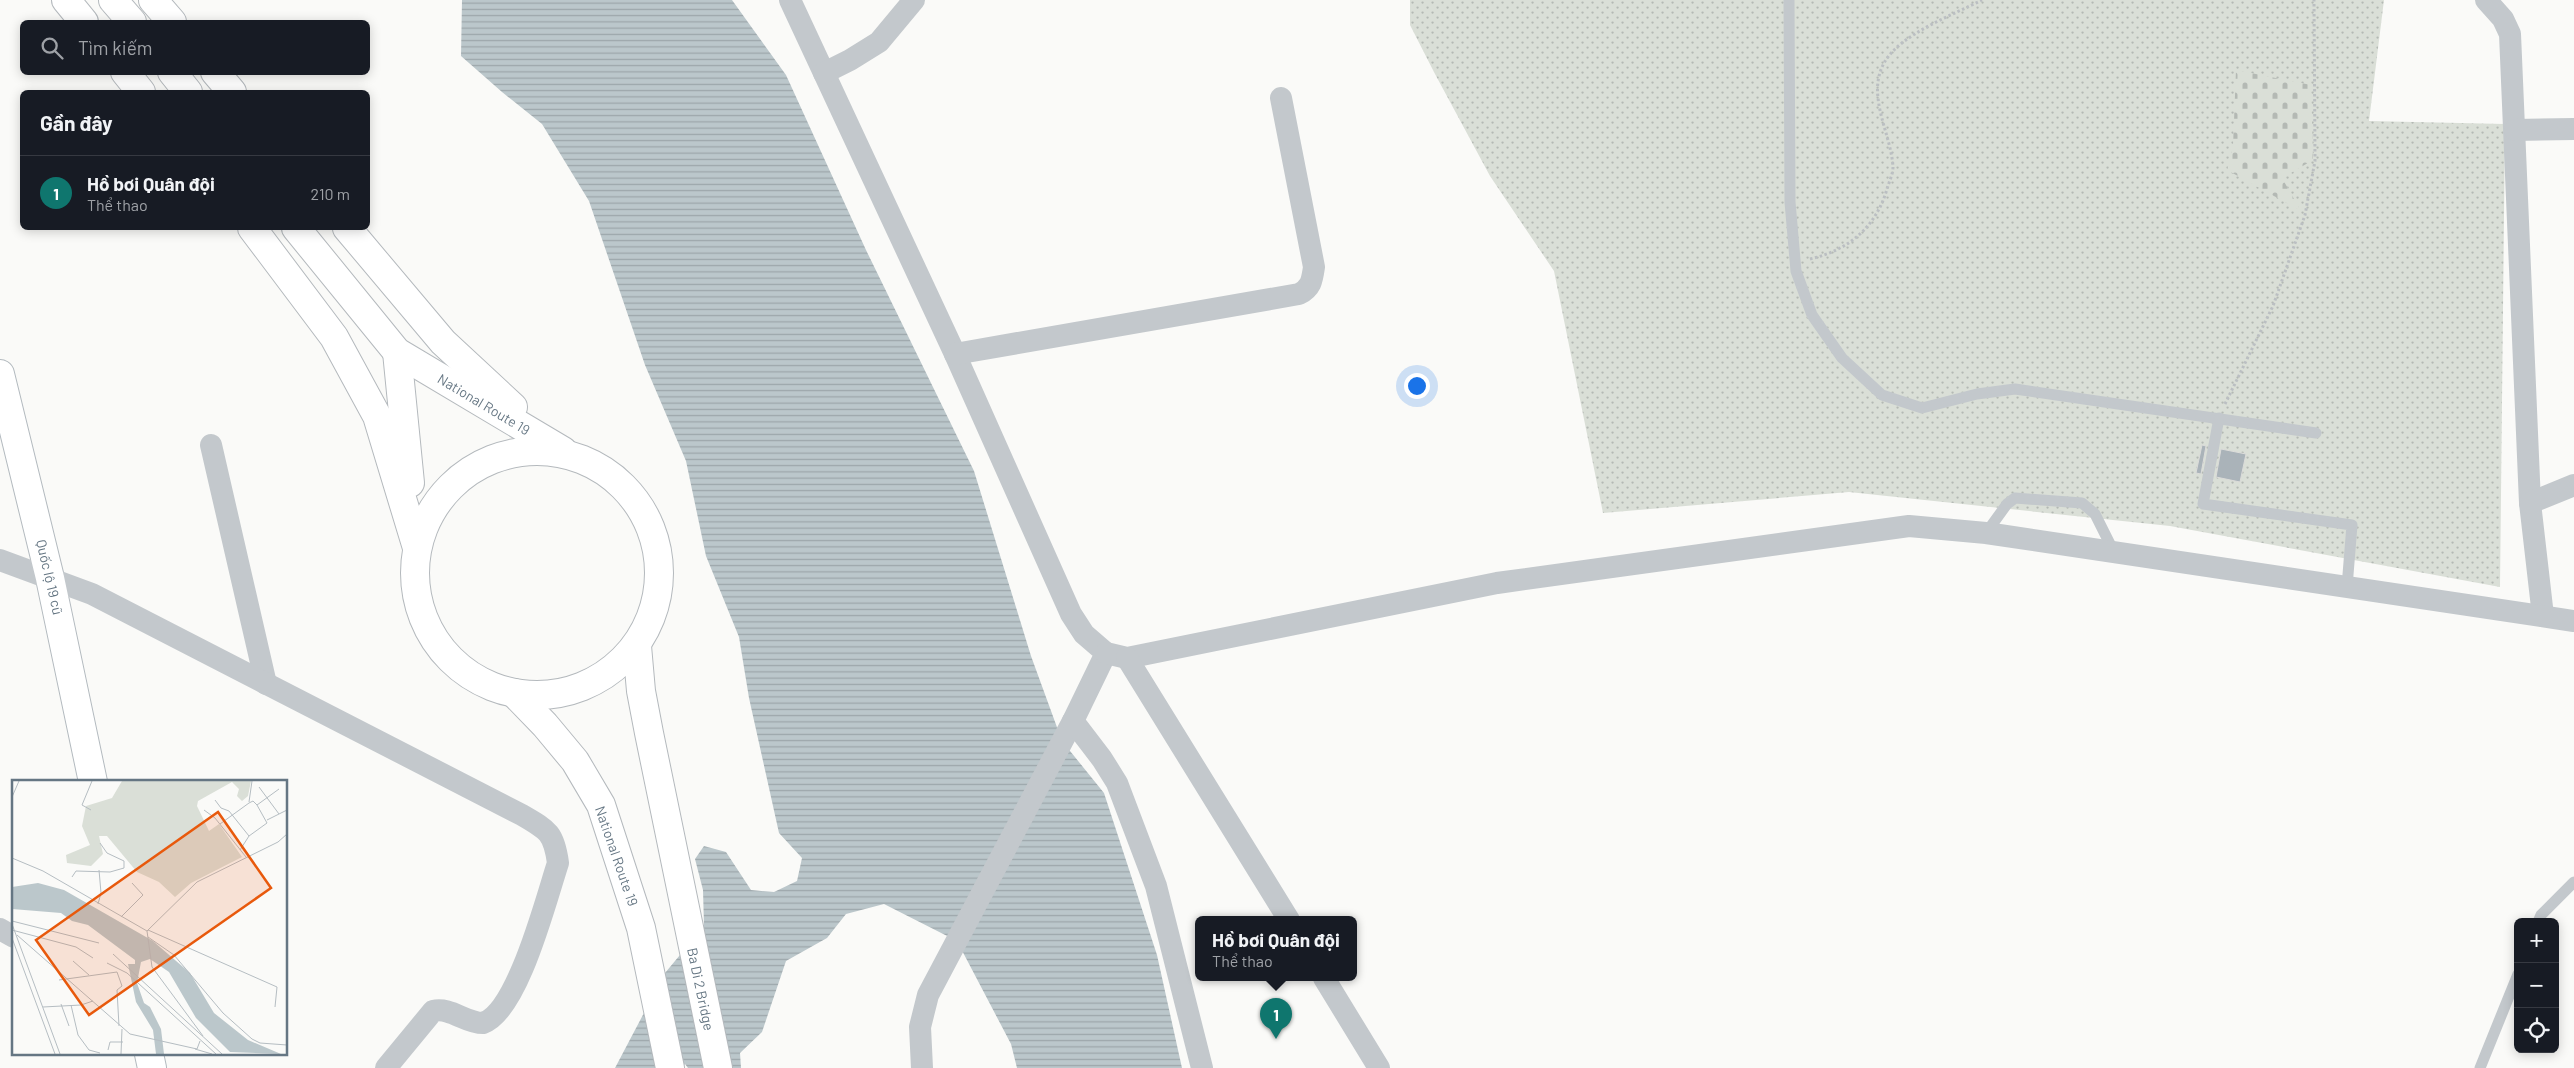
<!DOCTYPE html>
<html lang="vi">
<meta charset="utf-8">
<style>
body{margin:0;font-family:Barlow,sans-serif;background:#20242c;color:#f1f3f6}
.controls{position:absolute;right:15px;bottom:15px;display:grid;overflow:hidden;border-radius:8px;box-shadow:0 2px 12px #0003}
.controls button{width:45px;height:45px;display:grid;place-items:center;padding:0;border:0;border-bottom:1px solid #363941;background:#171b24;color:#f1f3f6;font:25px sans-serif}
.you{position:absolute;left:1416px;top:385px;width:18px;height:18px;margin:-12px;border:4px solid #fff;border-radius:50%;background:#1a73e8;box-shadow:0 0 0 8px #1a73e833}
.badge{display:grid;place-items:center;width:32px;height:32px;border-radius:50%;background:#0f766e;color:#fff;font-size:16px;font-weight:700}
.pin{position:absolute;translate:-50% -41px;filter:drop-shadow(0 1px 2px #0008)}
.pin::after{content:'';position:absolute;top:26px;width:18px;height:15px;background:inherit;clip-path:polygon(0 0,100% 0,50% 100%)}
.popup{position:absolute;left:1195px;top:916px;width:162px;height:65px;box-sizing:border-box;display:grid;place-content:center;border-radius:8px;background:#171b24;filter:drop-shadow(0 1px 4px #0005);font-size:16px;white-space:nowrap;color:#9ea1a6}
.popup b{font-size:19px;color:#f1f3f6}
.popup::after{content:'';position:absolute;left:50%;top:100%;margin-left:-10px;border:10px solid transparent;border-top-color:#171b24}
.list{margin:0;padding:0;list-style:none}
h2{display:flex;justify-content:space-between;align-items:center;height:65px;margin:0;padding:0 20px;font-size:21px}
h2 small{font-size:16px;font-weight:400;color:#9ea1a6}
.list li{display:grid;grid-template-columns:32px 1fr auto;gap:15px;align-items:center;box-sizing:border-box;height:75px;padding:0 20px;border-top:1px solid #363941}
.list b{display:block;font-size:19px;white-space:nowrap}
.list p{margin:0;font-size:16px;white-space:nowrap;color:#9ea1a6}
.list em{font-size:16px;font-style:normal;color:#9ea1a6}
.icon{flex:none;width:28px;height:28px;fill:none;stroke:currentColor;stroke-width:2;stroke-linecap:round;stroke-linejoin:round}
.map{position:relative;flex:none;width:2574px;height:1068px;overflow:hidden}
.search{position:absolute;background:#171b24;box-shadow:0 2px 12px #0003;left:20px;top:20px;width:350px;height:55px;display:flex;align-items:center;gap:12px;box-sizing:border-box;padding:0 18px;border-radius:8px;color:#9ea1a6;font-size:19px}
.panel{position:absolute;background:#171b24;box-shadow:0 2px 12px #0003;left:20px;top:90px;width:350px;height:140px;border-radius:8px}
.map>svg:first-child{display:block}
.grass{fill:url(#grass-dots)}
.cemetery{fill:url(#cemetery-stones)}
.water{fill:url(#water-rules)}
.building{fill:#aab3b9;stroke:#dcdcda}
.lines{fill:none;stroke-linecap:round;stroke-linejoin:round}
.secondary-casing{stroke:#b3babf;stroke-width:30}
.highway-casing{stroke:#b4b9bd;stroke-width:30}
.path{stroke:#bbbfc2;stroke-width:3;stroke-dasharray:2.5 2.5;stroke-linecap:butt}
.lane{stroke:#c3c8cc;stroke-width:11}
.street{stroke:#c3c8cc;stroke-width:22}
.secondary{stroke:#fff;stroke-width:28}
.highway{stroke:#fff;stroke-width:28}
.labels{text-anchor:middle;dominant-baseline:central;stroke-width:5;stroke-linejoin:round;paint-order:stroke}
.street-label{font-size:14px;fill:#657683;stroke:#fff}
.inset-road{fill:none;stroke:#b5bdc2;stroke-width:1}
.view{fill:#e8590c;fill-opacity:0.15;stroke:#e8590c;stroke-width:2.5}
.inset-edge{fill:none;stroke:#657683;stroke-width:2.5}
</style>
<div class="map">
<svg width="2574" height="1068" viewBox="0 0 2574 1068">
<defs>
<pattern id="grass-dots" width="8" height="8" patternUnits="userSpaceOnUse" patternTransform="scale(1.25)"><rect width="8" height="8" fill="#dadfd7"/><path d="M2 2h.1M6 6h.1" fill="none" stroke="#b4b9b4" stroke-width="1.8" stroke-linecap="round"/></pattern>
<pattern id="cemetery-stones" width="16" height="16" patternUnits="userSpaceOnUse" patternTransform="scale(1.25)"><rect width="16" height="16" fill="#dadfd7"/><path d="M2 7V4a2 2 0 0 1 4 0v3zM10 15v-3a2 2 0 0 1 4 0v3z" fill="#b4b9b4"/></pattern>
<pattern id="water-rules" width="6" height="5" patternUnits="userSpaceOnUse" patternTransform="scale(1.25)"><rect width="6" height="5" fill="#bbc7cb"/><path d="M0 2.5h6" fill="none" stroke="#9ca6aa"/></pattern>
</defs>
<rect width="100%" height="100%" fill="#fafaf8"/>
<path class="grass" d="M 1410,0 L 2384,0 L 2369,121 L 2505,124 L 2500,587 L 2170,526 L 1849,492 L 1603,513 L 1554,271 L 1490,176 L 1435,74 L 1410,25 Z"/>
<path class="cemetery" d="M 2236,70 L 2311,85 L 2313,160 L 2282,178 L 2301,211 L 2227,170 L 2233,146 Z"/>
<path class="water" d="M 462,0 L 732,0 L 786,75 L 866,250 L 974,471 L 1031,656 L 1062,741 L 1104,793 L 1157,955 L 1182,1068 L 1017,1068 L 1011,1044 L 957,941 L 884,904 L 846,914 L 827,938 L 786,961 L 762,1032 L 740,1053 L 741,1068 L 688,1068 L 685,1064 L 681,1068 L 615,1068 L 665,973 L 704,926 L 703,890 L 695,859 L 704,846 L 726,852 L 751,890 L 774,892 L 797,881 L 802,858 L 779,833 L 749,698 L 739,637 L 706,556 L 686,461 L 645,365 L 589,201 L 542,124 L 502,92 L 461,56 Z"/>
<g class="building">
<path d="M 2202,445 L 2206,446 L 2201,474 L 2196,473 Z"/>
<path d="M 2221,449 L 2246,454 L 2240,482 L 2216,477 Z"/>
</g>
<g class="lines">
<defs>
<g id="secondary">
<path d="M 0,374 L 50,578 L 93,782"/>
<path d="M 149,1054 L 152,1068"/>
</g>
<g id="highway">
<path d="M 66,0 L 84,22"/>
<path d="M 113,0 L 132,22"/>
<path d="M 153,0 L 172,22"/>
<path d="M 125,72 L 141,92"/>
<path d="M 172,72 L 188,92"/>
<path d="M 215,72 L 232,92"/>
<path d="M 252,228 L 334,337 L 377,416 L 417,548"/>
<path d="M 296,228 L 397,352 L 563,451"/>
<path d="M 347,228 L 443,342 L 513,407"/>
<path d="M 397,352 L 410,483"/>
<circle cx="537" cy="573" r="122"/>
<path d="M 637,646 L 641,691 L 649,733 L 718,1068"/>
<path d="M 514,693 L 545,725 L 575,761 L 601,805 L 641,928 L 670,1068"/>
</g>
</defs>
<use href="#secondary" class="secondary-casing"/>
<use href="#highway" class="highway-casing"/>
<g class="path">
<path d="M 1810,259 C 1849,250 1876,227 1887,189 C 1889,182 1893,174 1893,167 C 1891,133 1866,96 1884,63 C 1900,34 1953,15 1982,0"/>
<path d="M 2225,404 L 2273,306 L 2305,215 L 2315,161 L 2314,0"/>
</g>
<g class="lane">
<path d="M 1789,0 L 1790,202 L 1796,271 L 1812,315 L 1842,358 L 1882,395 L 1922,408 L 1977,394 L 2015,389 L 2316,433"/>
<path d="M 2219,418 L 2203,504 L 2352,525 L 2347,587"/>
<path d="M 1986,533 L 2007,504 L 2015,498 L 2082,503 L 2095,514 L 2114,552"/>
<path d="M 2538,922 L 2541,915 L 2574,882"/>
<path d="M 2480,1068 L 2518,974"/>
</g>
<g class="street">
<path d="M 790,0 L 955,354 L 1071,614 L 1084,634 L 1106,653 L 1073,721 L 928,995 L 920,1027 L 922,1068"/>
<path d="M 2486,0 L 2503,19 L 2510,34 L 2530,503 L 2543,616"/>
<path d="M 824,73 L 850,60 L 879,42 L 914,0"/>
<path d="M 2515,130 L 2574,129"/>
<path d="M 955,354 L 1299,294 C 1311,288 1312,281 1314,267 L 1281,98"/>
<path d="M 211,445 L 266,684"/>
<path d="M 2530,503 L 2574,485"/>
<path d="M 0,560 L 92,594 L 522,815 C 548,830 554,833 558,863 C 546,899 518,1011 483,1023 C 465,1023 451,1007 433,1011 L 386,1068"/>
<path d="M 1106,653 L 1127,658 L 1497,583 L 1909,526 L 1986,533 L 2574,621"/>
<path d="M 1127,658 L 1289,920"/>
<path d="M 1073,721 L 1102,759 L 1117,783 L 1156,886 L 1202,1068"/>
<path d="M 0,929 L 14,937"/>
<path d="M 1324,978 L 1379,1068"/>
</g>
<use href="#secondary" class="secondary"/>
<use href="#highway" class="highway"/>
</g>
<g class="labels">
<g class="street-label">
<text transform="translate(484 404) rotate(31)">National Route 19</text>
<text transform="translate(50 577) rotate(77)">Quốc lộ 19 cũ</text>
<text transform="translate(617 856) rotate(71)">National Route 19</text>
<text transform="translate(701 989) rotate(78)">Ba Di 2 Bridge</text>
</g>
</g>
<g transform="translate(12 780)">
<rect width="275" height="275" fill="#fafaf8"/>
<path d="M 110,1 L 239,1 L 236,16 L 230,21 L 225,16 L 227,9 L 220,2 L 186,21 L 185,26 L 197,51 L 207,44 L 230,77 L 179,103 L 163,117 L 147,102 L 125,92 L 95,56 L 87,56 L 91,74 L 79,86 L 55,83 L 54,75 L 78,65 L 70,46 L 74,26 L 100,18 Z" fill="#dadfd7"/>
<path d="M 26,103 L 52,110 L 141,161 L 178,193 L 202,233 L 236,260 L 269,274 L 218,272 L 184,238 L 157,192 L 138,179 L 129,182 L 125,203 L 132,223 L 138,227 L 149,249 L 152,274 L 144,274 L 141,250 L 124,222 L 116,184 L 123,184 L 123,180 L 76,145 L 60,141 L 49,133 L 0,129 L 0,107 Z" fill="#bbc7cb"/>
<path class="inset-road" d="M 247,7 L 267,34M 0,17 L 7,1M 203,20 L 209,28 L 217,31 L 237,56M 237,22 L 240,1M 245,25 L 267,9M 79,30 L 70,25 L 80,1M 192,30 L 203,38 L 234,77M 255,40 L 275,30M 208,44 L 237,23 L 241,21 L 245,25 L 255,43 L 237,56 L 228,70M 0,78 L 31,91 L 135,151 L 140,187 L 191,256M 60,97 L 64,91 L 98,92 L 112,88 L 112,81 L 95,73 L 88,63M 86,124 L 89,113 L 87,90M 109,137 L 131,115 L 120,103M 0,141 L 87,163M 0,144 L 48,274M 0,150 L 64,167 L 81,178M 136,150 L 265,207 L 263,227M 135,151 L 185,102 L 266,62 L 275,54M 5,155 L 118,254 L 185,269 L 188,261M 136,157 L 162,175 L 211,233 L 240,259 L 248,263 L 275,265M 0,158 L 43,274M 101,174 L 210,274M 61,181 L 77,195M 95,183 L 115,193 L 204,274M 47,200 L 105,192 L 110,206 L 105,210 L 107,246M 49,224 L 57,246M 59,225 L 66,255 L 77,270 L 88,273M 31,227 L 69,225 L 81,221M 183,269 L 200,274M 96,270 L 98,262 L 111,262M 109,274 L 110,249"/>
<path class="view" d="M 206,32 L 259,108 L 77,235 L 24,160 Z"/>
<rect width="275" height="275" class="inset-edge"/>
</g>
</svg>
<div class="controls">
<button>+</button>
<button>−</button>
<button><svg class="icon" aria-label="locate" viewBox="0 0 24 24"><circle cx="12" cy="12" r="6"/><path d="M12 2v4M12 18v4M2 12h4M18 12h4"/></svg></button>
</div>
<div class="you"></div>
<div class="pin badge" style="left:1276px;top:1039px">1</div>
<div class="popup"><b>Hồ bơi Quân đội</b>Thể thao</div>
<div class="search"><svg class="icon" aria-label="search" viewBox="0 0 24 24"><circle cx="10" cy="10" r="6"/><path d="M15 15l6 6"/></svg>Tìm kiếm</div>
<section class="panel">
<h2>Gần đây<small></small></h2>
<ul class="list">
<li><span class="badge">1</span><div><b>Hồ bơi Quân đội</b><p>Thể thao</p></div><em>210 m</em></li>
</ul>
</section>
</div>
